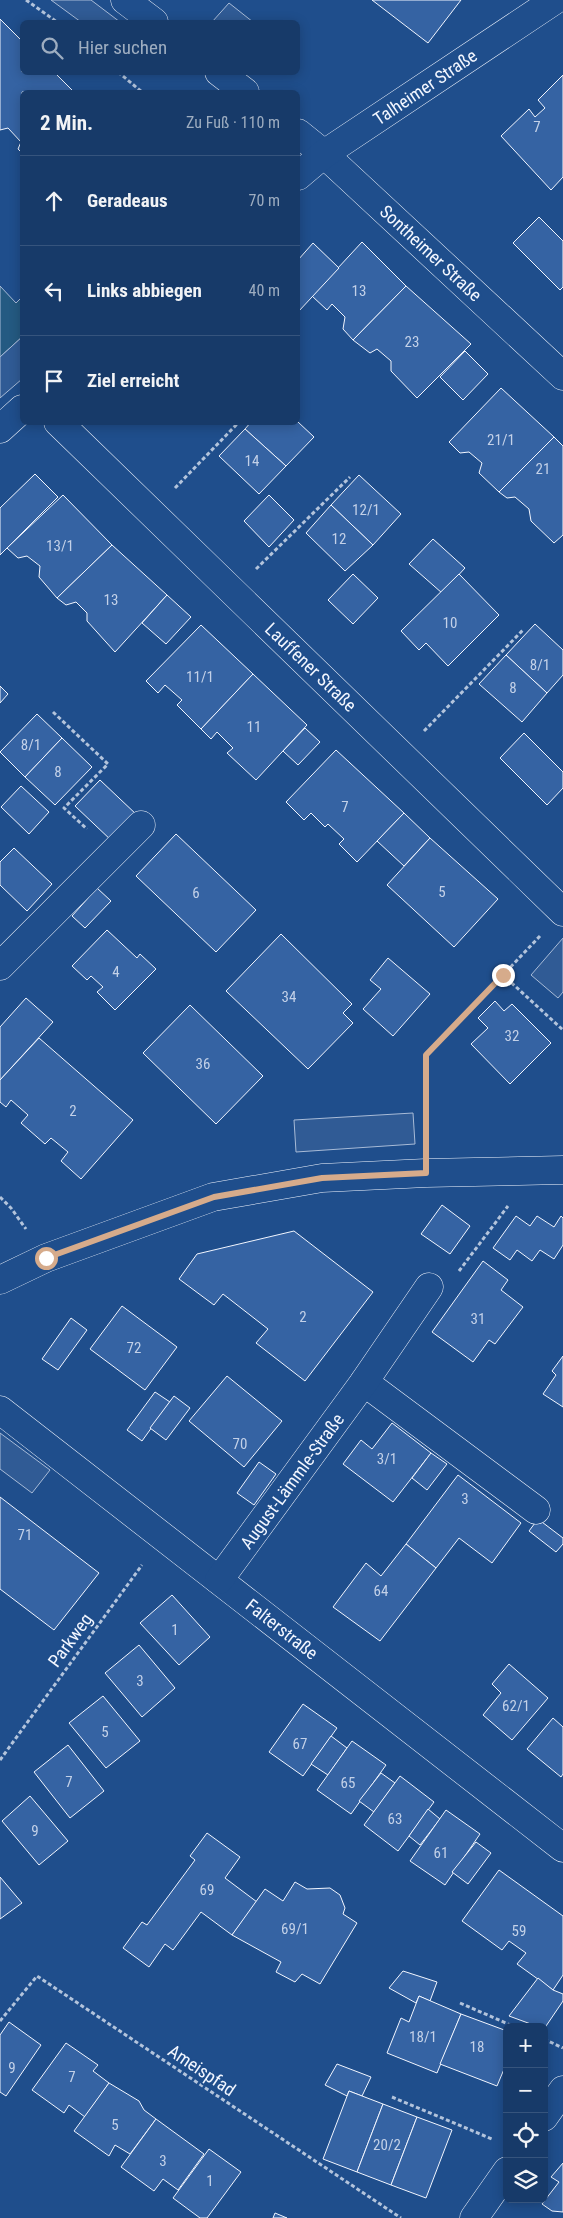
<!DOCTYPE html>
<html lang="de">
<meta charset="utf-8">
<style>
body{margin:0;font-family:"Roboto Condensed",sans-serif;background:#244571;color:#f1f3f6}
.controls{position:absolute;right:15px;bottom:15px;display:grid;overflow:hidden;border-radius:8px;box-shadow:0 2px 12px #0003}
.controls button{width:45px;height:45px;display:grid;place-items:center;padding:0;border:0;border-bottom:1px solid #36547d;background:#173a69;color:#f1f3f6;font:25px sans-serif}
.stop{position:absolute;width:15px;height:15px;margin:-11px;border:4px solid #d6ab8b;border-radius:50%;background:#fff}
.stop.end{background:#d6ab8b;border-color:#fff;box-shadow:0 1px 5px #0008}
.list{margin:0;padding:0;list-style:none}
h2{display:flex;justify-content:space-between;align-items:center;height:65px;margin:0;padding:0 20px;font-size:21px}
h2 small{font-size:16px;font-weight:400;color:#9eadc0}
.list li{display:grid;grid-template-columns:32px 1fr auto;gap:15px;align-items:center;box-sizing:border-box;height:90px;padding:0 20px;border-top:1px solid #36547d}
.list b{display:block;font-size:19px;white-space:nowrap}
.list em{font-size:16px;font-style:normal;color:#9eadc0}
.icon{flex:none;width:28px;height:28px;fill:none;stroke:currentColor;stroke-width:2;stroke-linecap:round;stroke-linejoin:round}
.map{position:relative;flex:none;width:563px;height:2218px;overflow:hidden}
.search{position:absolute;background:#173a69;box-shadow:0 2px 12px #0003;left:20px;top:20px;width:280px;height:55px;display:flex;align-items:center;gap:12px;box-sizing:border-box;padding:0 18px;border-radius:8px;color:#9eadc0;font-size:19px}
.panel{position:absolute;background:#173a69;box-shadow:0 2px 12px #0003;left:20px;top:90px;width:280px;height:335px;border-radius:8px}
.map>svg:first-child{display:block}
.green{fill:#245a82;stroke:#a8bbd7}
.parking{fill:#305b95;stroke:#a8bbd7}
.building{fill:#3563a3;stroke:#f2f6ff}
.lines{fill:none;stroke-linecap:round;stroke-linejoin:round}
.minor-casing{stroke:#f2f6ff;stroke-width:29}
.major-casing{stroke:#f2f6ff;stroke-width:29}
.path{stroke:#b3c4dc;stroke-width:3;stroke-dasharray:4 2.5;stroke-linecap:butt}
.minor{stroke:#1f4e8c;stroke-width:28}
.major{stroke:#1f4e8c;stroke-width:28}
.route{stroke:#d6ab8b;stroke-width:6}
.labels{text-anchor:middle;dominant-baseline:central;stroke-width:4;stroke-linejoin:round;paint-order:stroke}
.number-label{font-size:15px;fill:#c3d1e8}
.street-label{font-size:18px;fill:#f2f6ff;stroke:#1f4e8c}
</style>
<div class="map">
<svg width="563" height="2218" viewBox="0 0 563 2218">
<rect width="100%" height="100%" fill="#1f4e8c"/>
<path class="green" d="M 0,286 L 16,303 L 22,297 L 22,337 L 0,357 Z"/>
<g class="parking">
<path d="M 51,0 L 91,0 L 120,22 L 81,22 Z"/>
<path d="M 229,3 L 253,22 L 212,22 Z"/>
<path d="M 22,337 L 22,379 L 0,398 L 0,357 Z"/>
<path d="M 563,938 L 563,992 L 558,998 L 531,975 Z"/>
<path d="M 413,1113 L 415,1144 L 296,1152 L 294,1120 Z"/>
<path d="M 0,1433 L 50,1470 L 32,1493 L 0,1469 Z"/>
</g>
<g class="building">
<path d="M 372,0 L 461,0 L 428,43 Z"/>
<path d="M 0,19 L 22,41 L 22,72 L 54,72 L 74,92 L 22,92 L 22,153 L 18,149 L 21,142 L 8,128 L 0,130 Z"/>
<path d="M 563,75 L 563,177 L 551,190 L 501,136 L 529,109 L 535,117 L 545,108 L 538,100 Z"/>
<path d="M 539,217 L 563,241 L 563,287 L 560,290 L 513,243 Z"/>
<path d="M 362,242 L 406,286 L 353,340 L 343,329 L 345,317 L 332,304 L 327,310 L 312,296 Z"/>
<path d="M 313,243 L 339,268 L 298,312 L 298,260 Z"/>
<path d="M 406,286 L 471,344 L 417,398 L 391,371 L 391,361 L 377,349 L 370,353 L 353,340 Z"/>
<path d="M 465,351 L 488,374 L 463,400 L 440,377 Z"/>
<path d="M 501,388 L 554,437 L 499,492 L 479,473 L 482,463 L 469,452 L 460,453 L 449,442 Z"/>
<path d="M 251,422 L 298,422 L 314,437 L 286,466 L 245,429 Z"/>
<path d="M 245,429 L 286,466 L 259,494 L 219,456 Z"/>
<path d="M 554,437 L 563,446 L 563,535 L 554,543 L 531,521 L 529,509 L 515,497 L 507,498 L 499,492 Z"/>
<path d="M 35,474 L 58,497 L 0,555 L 0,508 Z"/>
<path d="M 359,475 L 401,514 L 373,545 L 331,505 Z"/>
<path d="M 63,495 L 112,545 L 57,598 L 39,577 L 40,566 L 27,556 L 18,558 L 7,548 Z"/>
<path d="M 269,495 L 294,520 L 269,547 L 244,521 Z"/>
<path d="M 331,505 L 373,545 L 345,571 L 306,533 Z"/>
<path d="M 433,539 L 465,568 L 442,593 L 409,564 Z"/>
<path d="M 112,545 L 167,595 L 115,652 L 87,621 L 87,613 L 76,602 L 66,605 L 57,598 Z"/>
<path d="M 353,574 L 378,598 L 353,624 L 328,600 Z"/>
<path d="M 459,574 L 499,615 L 448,666 L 426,643 L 419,650 L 401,631 Z"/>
<path d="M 167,595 L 191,617 L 166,644 L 142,623 Z"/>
<path d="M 535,624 L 563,650 L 563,675 L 547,693 L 506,655 Z"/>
<path d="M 201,625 L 253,674 L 201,729 L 177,705 L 182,700 L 165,685 L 158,693 L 146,681 Z"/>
<path d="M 506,655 L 547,693 L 522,722 L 479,684 Z"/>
<path d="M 253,674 L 307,725 L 256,780 L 227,753 L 233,748 L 217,732 L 211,739 L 201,729 Z"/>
<path d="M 0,686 L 8,694 L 0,703 Z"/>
<path d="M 37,714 L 62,738 L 25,777 L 0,752 Z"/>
<path d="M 305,728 L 320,742 L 298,765 L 283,751 Z"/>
<path d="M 524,733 L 563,772 L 563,788 L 547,805 L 500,758 Z"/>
<path d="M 62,738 L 92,767 L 55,805 L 25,777 Z"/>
<path d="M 336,750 L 404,813 L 357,862 L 339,844 L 344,839 L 328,824 L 325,827 L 311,813 L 304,820 L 286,802 Z"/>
<path d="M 100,780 L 138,816 L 113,842 L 75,806 Z"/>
<path d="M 21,786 L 49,812 L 29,834 L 1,807 Z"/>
<path d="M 404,813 L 430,838 L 404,866 L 377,841 Z"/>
<path d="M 176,834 L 256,910 L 216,952 L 136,876 Z"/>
<path d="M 430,838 L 498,899 L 454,947 L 387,885 Z"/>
<path d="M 14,848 L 52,884 L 27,911 L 0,885 L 0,862 Z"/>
<path d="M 97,888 L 111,901 L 85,928 L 72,916 Z"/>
<path d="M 107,930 L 137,958 L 140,954 L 156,969 L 115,1010 L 97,992 L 103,987 L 91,976 L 87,980 L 72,966 Z"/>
<path d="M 281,934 L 352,1004 L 343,1013 L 353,1023 L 308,1069 L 226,991 Z"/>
<path d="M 388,958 L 430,994 L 393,1036 L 363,1009 L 381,989 L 370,980 Z"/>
<path d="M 26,998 L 53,1022 L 0,1080 L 0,1027 Z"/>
<path d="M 495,1001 L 504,1011 L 512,1004 L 551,1043 L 510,1084 L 471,1044 L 488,1028 L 478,1018 Z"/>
<path d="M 190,1005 L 263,1076 L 216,1124 L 143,1053 Z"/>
<path d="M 39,1038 L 133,1120 L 81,1179 L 61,1161 L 68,1152 L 51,1138 L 45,1144 L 21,1123 L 28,1115 L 11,1100 L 6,1107 L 0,1102 L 0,1080 Z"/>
<path d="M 442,1205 L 470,1226 L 450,1254 L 421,1234 Z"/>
<path d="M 516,1216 L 530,1226 L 537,1216 L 554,1227 L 561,1216 L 563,1218 L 563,1245 L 554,1259 L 540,1250 L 532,1261 L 517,1250 L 510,1260 L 493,1248 Z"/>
<path d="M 294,1231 L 373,1292 L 305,1381 L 256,1343 L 268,1329 L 223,1294 L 214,1305 L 179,1279 L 197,1254 Z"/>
<path d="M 483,1261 L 508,1280 L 501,1290 L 523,1307 L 495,1344 L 489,1340 L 473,1362 L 432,1332 Z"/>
<path d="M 122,1306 L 177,1347 L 145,1390 L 90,1349 Z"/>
<path d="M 71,1318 L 87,1330 L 58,1370 L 42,1359 Z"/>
<path d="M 563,1356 L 563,1407 L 543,1394 L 556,1375 L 552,1371 Z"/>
<path d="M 227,1376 L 282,1421 L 244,1467 L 189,1421 Z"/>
<path d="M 155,1392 L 170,1402 L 142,1441 L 127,1430 Z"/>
<path d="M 174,1396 L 190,1408 L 166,1440 L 150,1428 Z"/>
<path d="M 392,1423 L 431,1453 L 393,1502 L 343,1464 L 361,1440 L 372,1449 Z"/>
<path d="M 431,1453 L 447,1464 L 427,1490 L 412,1478 Z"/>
<path d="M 259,1462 L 276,1474 L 254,1505 L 237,1493 Z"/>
<path d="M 458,1475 L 521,1523 L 492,1563 L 459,1538 L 436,1568 L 406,1544 Z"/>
<path d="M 0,1497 L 99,1573 L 54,1630 L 0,1589 Z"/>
<path d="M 538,1519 L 563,1538 L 563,1544 L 556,1552 L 529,1531 Z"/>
<path d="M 406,1544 L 436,1568 L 380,1641 L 333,1607 L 366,1563 L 381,1576 Z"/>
<path d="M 172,1595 L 210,1637 L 179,1665 L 140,1623 Z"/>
<path d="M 139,1645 L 175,1688 L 142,1717 L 105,1673 Z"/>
<path d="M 509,1664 L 548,1698 L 512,1740 L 483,1715 L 501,1693 L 492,1684 Z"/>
<path d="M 103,1696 L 140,1741 L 106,1768 L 69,1723 Z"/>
<path d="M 303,1704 L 337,1728 L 303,1776 L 269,1752 Z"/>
<path d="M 553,1718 L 563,1727 L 563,1774 L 561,1777 L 527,1749 Z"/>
<path d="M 331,1736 L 347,1748 L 328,1775 L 311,1764 Z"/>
<path d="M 352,1741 L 386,1765 L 351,1814 L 317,1790 Z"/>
<path d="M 68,1745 L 104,1791 L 70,1818 L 34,1772 Z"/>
<path d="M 381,1773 L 395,1783 L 374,1812 L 359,1801 Z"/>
<path d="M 400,1776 L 434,1802 L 398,1851 L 364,1825 Z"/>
<path d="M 30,1796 L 68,1841 L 39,1865 L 2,1821 Z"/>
<path d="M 428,1809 L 440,1819 L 420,1845 L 409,1836 Z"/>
<path d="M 446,1810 L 480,1834 L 445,1885 L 410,1861 Z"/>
<path d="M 207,1833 L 240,1857 L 225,1878 L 257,1902 L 232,1935 L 201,1912 L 173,1950 L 165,1944 L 149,1967 L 123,1948 L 142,1922 L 147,1925 L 195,1860 L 190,1856 Z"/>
<path d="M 476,1842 L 491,1853 L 468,1884 L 452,1872 Z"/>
<path d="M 499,1870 L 563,1916 L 563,1975 L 553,1990 L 517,1964 L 526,1953 L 509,1941 L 502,1950 L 462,1921 Z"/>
<path d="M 0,1877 L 22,1903 L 0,1919 Z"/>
<path d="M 295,1882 L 307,1889 L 330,1888 L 340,1895 L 345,1908 L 343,1914 L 357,1923 L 320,1984 L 302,1974 L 295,1982 L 276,1972 L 281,1962 L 232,1935 L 265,1889 L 283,1901 Z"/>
<path d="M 403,1971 L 437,1982 L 430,2001 L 419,1996 L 416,2003 L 389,1988 Z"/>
<path d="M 538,1978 L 553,1990 L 563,1994 L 563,2001 L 544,2029 L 544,2027 L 539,2027 L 509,2016 Z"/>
<path d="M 419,1996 L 461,2014 L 437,2073 L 387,2053 L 401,2018 L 409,2022 Z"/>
<path d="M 461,2014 L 507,2031 L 507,2062 L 497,2086 L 440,2064 Z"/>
<path d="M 9,2022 L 41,2045 L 6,2096 L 0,2092 L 0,2035 Z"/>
<path d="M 66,2043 L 98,2065 L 93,2071 L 109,2083 L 85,2117 L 69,2105 L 64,2113 L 32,2090 Z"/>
<path d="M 337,2064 L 371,2077 L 362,2096 L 349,2091 L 347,2096 L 325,2085 Z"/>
<path d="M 109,2083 L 139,2101 L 144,2110 L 156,2119 L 130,2154 L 115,2145 L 109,2156 L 74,2131 Z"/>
<path d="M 349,2091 L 383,2104 L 357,2172 L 323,2159 Z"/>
<path d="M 383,2104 L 417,2117 L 391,2185 L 357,2172 Z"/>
<path d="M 417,2117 L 452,2130 L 426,2198 L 391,2185 Z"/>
<path d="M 156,2119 L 204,2154 L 178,2190 L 163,2179 L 154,2191 L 121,2167 Z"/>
<path d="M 209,2149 L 241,2172 L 207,2218 L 200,2218 L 173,2198 Z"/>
<path d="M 563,2163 L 563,2212 L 552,2211 L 542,2204 L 559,2182 L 551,2177 Z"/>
<path d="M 275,2213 L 287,2218 L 273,2218 Z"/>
</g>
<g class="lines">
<defs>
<g id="minor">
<path d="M 125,0 L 154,22"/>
<path d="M 219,72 L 245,92"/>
<path d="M 298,133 L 324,154 L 563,376"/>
<path d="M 298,176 L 324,154 L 555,0"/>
<path d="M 58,422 L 563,912"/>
<path d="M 0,429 L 22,409"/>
<path d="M 0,966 L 141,825"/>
<path d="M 364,1382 L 536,1510"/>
<path d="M 0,1410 L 563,1848"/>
<path d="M 219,1580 L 364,1382 L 429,1287"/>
<path d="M 544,2117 L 563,2090"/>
<path d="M 474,2218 L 507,2171"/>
</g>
<path id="major" d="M 0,1280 L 46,1258 L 213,1197 L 322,1178 L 426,1173 L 563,1170"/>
</defs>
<use href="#minor" class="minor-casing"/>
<use href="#major" class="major-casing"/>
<g class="path">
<path d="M 26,0 L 57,22"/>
<path d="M 118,72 L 142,92"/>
<path d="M 175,488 L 239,422"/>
<path d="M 256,569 L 350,477"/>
<path d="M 53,712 L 108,764 L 64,808 L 87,829"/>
<path d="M 424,731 L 523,630"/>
<path d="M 540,936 L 503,975 L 563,1030"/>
<path d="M 426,1138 L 426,1055 L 503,975"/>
<path d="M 0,1197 L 11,1208 L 26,1229"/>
<path d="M 459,1271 L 508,1206"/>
<path d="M 0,1760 L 142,1565"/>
<path d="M 460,2003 L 515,2027"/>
<path d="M 0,2021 L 37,1976 L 401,2218"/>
<path d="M 544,2039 L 563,2048"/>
<path d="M 392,2097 L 492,2139"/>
</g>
<use href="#minor" class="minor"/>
<use href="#major" class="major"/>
</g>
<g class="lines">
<path class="route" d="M 46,1258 L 214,1197 L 322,1178 L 426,1173 L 426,1055 L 503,975"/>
</g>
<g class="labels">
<g class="number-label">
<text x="537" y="127">7</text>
<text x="359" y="291">13</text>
<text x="412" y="342">23</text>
<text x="501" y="440">21/1</text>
<text x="252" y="461">14</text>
<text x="543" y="469">21</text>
<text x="366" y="510">12/1</text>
<text x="339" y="539">12</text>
<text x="60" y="546">13/1</text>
<text x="111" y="600">13</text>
<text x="450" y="623">10</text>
<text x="540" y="665">8/1</text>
<text x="200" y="677">11/1</text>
<text x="513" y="688">8</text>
<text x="254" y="727">11</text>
<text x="31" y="745">8/1</text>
<text x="58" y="772">8</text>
<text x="345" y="807">7</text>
<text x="442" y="892">5</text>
<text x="196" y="893">6</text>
<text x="116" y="972">4</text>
<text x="289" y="997">34</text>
<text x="512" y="1036">32</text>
<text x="203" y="1064">36</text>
<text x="73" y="1111">2</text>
<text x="303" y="1317">2</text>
<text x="478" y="1319">31</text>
<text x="134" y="1348">72</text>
<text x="240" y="1444">70</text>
<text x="387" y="1459">3/1</text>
<text x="465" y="1499">3</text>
<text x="25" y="1535">71</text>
<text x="381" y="1591">64</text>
<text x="175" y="1630">1</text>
<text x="140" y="1681">3</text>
<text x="516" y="1706">62/1</text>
<text x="105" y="1732">5</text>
<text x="300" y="1744">67</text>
<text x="69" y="1782">7</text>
<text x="348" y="1783">65</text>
<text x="395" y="1819">63</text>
<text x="35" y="1831">9</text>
<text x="441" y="1853">61</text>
<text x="207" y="1890">69</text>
<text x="295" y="1929">69/1</text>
<text x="519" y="1931">59</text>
<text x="423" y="2037">18/1</text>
<text x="477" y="2047">18</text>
<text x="12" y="2068">9</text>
<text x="72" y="2077">7</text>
<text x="115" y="2125">5</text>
<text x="387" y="2145">20/2</text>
<text x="163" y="2161">3</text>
<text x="210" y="2181">1</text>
</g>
<g class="street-label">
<text transform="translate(425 87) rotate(-34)">Talheimer Straße</text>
<text transform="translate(431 253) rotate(43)">Sontheimer Straße</text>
<text transform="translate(311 667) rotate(44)">Lauffener Straße</text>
<text transform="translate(292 1481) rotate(-54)">August-Lämmle-Straße</text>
<text transform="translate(282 1629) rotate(38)">Falterstraße</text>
<text transform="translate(70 1640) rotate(-54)">Parkweg</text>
<text transform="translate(202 2070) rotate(34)">Ameispfad</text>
</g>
</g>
</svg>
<div class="controls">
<button>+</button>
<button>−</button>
<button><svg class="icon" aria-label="locate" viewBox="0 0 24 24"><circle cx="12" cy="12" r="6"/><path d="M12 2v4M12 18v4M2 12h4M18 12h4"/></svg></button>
<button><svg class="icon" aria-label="layers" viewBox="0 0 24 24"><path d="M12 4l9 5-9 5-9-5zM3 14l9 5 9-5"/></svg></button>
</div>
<div class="stop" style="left:46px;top:1258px"></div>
<div class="stop end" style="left:503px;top:975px"></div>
<div class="search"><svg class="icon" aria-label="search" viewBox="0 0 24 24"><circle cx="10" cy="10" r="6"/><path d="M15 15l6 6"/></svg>Hier suchen</div>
<section class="panel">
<h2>2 Min.<small>Zu Fuß · 110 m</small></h2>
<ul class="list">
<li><svg class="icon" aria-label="ahead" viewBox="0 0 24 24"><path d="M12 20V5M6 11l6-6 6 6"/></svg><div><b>Geradeaus</b></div><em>70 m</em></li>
<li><svg class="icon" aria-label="left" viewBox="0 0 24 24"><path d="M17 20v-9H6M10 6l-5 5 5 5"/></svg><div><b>Links abbiegen</b></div><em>40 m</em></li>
<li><svg class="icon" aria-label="arrive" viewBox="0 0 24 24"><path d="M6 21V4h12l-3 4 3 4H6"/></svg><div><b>Ziel erreicht</b></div></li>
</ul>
</section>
</div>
